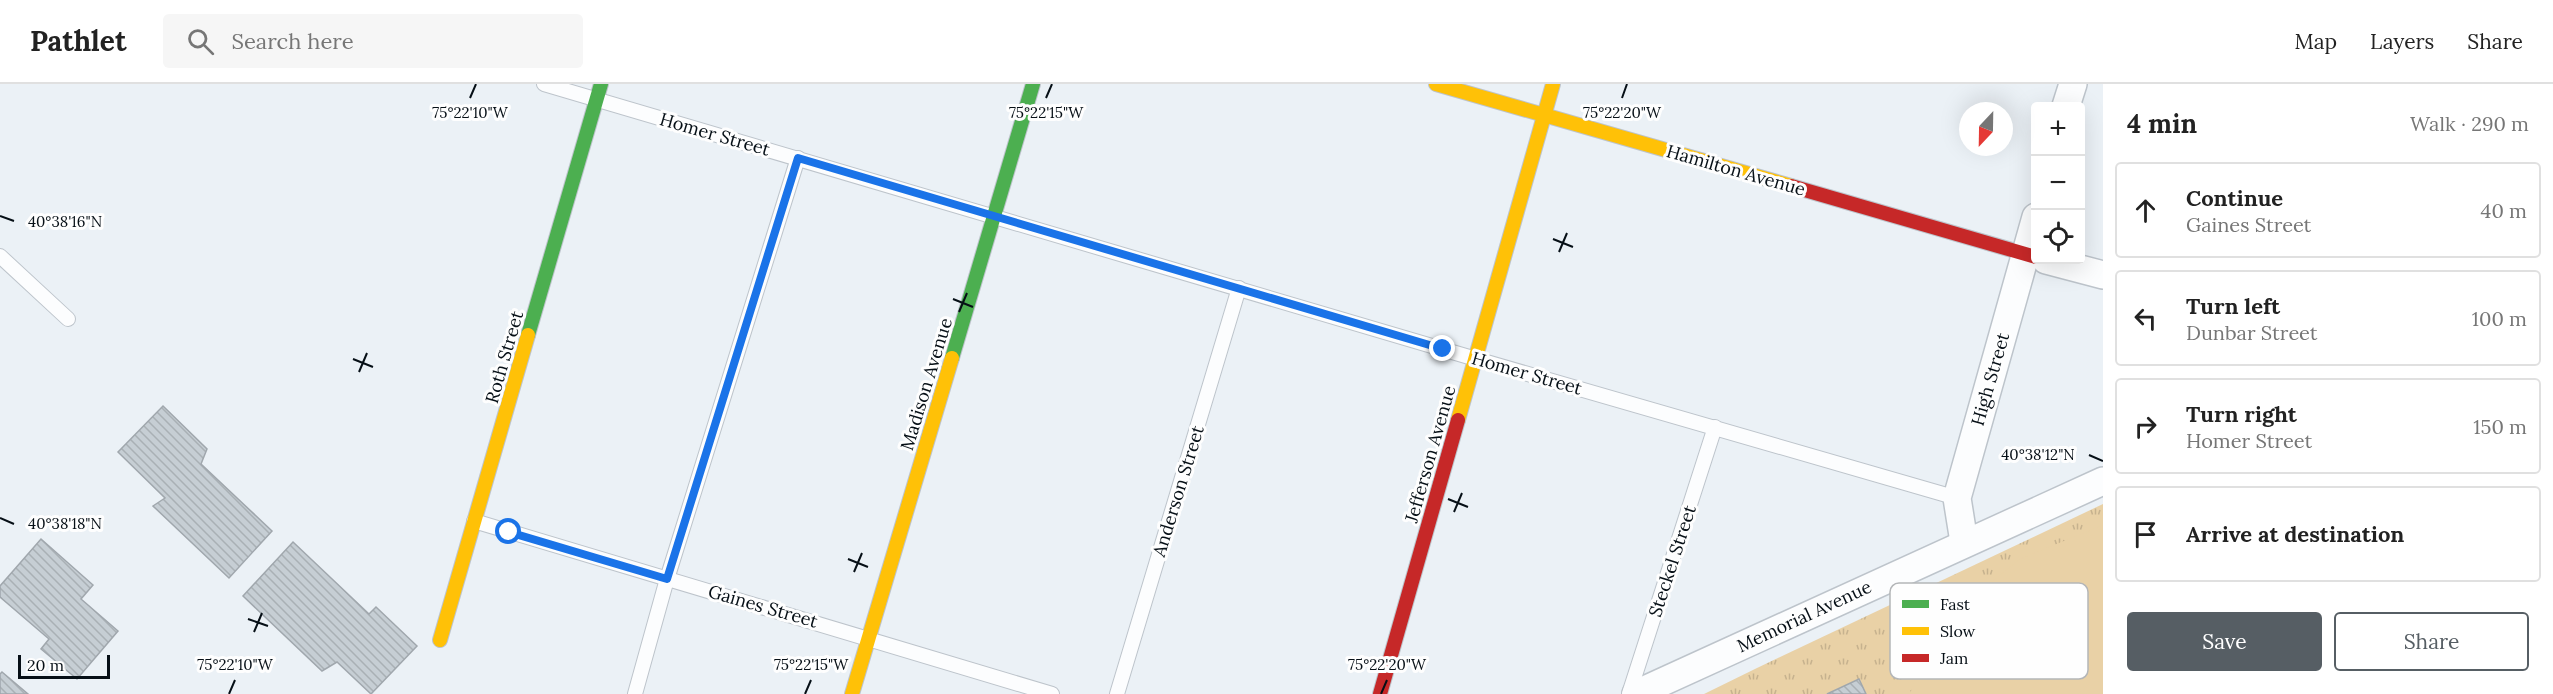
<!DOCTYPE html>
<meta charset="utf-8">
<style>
body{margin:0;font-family:Lora,serif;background:#f6f6f6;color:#222}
.controls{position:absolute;right:18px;top:18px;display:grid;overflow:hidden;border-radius:6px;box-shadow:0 6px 24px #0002}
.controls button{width:54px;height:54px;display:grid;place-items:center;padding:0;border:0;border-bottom:2px solid #e0e0e0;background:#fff;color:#222;font:30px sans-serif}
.compass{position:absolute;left:1959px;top:18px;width:54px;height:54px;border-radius:50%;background:#fff;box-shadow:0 6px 24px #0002;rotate:202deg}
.scale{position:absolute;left:18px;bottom:15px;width:92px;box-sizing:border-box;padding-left:6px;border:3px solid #060f16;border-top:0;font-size:16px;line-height:21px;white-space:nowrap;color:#060f16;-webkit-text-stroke:4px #fefefe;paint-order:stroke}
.stop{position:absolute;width:18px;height:18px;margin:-14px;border:4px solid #1a73e8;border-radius:50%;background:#fff}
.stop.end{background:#1a73e8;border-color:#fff;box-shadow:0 2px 6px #0008}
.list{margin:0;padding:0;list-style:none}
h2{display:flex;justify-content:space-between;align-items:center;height:78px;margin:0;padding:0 24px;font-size:26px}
h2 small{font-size:20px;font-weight:400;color:#767676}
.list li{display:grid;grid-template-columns:39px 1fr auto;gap:18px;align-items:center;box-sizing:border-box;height:96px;margin:0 12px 12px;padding:0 12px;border:2px solid #e0e0e0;border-radius:6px}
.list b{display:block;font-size:22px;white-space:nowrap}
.list p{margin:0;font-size:20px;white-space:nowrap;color:#767676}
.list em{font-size:20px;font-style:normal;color:#767676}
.actions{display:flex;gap:12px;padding:18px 24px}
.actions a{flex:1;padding:14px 0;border:2px solid #565e64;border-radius:6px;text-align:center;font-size:21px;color:#565e64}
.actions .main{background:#565e64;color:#fff}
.icon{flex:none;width:33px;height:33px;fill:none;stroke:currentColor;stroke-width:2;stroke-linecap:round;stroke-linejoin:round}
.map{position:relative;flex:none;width:2103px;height:610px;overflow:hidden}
header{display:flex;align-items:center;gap:36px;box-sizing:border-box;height:84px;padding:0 30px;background:#fff;border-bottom:2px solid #e0e0e0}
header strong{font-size:28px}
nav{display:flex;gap:33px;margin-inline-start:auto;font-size:21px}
.search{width:420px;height:54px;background:#f6f6f6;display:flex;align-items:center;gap:15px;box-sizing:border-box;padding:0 21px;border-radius:6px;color:#767676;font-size:22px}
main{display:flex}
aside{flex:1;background:#fff}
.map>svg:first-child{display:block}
.park{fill:url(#park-tufts)}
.pitch{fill:#e9d1a6}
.building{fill:url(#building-back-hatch);stroke:#a0a7ad;stroke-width:1.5}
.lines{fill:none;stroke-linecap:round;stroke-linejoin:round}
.lane-casing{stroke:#bdc4cb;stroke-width:16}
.street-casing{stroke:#bdc4cb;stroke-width:30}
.fast-casing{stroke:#bdc4cb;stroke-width:16}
.slow-casing{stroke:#bdc4cb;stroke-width:16}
.jam-casing{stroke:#bdc4cb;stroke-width:16}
.lane{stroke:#fcfdfe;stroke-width:14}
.street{stroke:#fcfdfe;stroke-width:27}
.fast{stroke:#4caf50;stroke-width:14}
.slow{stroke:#ffc107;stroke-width:14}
.jam{stroke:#c62828;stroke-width:14}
.route{stroke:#1a73e8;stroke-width:8}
.ticks{fill:none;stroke:#060f16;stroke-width:2}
.labels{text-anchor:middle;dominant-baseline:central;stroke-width:6;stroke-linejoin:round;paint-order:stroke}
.street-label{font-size:18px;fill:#060f16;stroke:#fefefe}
.key{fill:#fefefe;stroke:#b4b6b8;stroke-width:1.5}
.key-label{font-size:16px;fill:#060f16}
.ticks-label{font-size:15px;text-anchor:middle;fill:#060f16;stroke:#fefefe;stroke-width:6;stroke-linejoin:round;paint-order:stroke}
</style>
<header>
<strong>Pathlet</strong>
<div class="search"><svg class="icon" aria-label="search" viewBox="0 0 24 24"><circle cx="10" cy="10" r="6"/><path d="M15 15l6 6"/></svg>Search here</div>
<nav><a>Map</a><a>Layers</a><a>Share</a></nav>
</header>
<main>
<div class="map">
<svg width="2103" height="610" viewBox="0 0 2103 610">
<defs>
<pattern id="park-tufts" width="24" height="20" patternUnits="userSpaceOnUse" patternTransform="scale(1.5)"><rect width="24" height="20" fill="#e9d1a6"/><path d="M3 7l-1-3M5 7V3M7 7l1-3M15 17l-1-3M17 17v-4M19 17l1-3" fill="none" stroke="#c6b28e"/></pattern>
<pattern id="building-back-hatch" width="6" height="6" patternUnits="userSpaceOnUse" patternTransform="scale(1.5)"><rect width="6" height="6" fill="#c6ced4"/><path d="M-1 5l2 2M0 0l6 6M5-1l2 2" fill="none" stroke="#a9b0b5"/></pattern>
</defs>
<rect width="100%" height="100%" fill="#ebf1f6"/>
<path class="park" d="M 2103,420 L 2103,610 L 1704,610 L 1757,584 Z"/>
<path class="pitch" d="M 2103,441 L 2103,610 L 1910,610 L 1920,579 L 1958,525 L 2020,475 Z"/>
<g class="building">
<path d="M 163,322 L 207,365 L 201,380 L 272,447 L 229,494 L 153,422 L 165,414 L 118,368 Z"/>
<path d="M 41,455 L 93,501 L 81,515 L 118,547 L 77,595 L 41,565 L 49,555 L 0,513 L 0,502 Z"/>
<path d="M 293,458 L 369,530 L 376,523 L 417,562 L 371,610 L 337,578 L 322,587 L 243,512 Z"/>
<path d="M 2,588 L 28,610 L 0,610 L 0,590 Z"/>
<path d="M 1859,595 L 1866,610 L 1827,610 Z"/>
</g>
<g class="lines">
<defs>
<g id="lane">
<path d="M 544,0 L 1476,275 L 1957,414"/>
<path d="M 0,172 L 68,235"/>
<path d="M 474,437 L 1052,610"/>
<path d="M 635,610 L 667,495 L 798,74"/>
<path d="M 1117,610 L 1239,204"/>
<path d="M 1629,610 L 1715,343"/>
</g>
<g id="street">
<path d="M 2066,22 L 2073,0"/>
<path d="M 2046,176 L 2103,191"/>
<path d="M 1964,458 L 1957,414 L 2036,133"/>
<path d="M 1636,610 L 2103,397"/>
</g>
<g id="fast">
<path d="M 528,251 L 601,0"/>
<path d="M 952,274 L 1033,0"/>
</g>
<g id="slow">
<path d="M 1436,0 L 1791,102"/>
<path d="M 1458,336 L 1553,0"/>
<path d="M 440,556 L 528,251"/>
<path d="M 852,610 L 952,274"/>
</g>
<g id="jam">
<path d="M 1791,102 L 2036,173"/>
<path d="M 1380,610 L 1458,336"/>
</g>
</defs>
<use href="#lane" class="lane-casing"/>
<use href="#street" class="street-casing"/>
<use href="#fast" class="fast-casing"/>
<use href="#slow" class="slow-casing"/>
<use href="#jam" class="jam-casing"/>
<use href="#lane" class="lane"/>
<use href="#street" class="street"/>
<use href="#fast" class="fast"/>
<use href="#slow" class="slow"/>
<use href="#jam" class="jam"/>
</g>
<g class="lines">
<path class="route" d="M 509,448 L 667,495 L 798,74 L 1443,265"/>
</g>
<path class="ticks" d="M 470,14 L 476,0M 1046,14 L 1052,0M 1622,14 L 1627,0M 0,132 L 14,137M 1553,155 L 1573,163M 1559,168 L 1567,149M 953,215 L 973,223M 959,228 L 967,209M 353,275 L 373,283M 359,288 L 367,269M 2089,371 L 2103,377M 1448,415 L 1468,423M 1454,428 L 1462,409M 0,434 L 14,440M 848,475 L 868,483M 854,488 L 862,469M 248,535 L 268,542M 254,548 L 262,529M 229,610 L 235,596M 805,610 L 811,596M 1381,610 L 1387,596"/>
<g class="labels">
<g class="street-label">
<text transform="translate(715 50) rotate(16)">Homer Street</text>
<text transform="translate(1736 86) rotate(16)">Hamilton Avenue</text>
<text transform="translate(504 273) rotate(-74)">Roth Street</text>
<text transform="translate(1527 289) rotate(16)">Homer Street</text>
<text transform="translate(1990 295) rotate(-74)">High Street</text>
<text transform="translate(926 300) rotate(-73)">Madison Avenue</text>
<text transform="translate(1430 370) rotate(-74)">Jefferson Avenue</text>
<text transform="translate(1178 407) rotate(-73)">Anderson Street</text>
<text transform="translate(1672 477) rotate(-72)">Steckel Street</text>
<text transform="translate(763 522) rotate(16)">Gaines Street</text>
<text transform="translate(1804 532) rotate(-25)">Memorial Avenue</text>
</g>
</g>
<rect x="1890" y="499" width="198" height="96" rx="9" class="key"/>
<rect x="1902" y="516" width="27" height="8" fill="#4caf50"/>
<rect x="1902" y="543" width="27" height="8" fill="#ffc107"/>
<rect x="1902" y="570" width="27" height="8" fill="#c62828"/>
<g class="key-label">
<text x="1940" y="526">Fast</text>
<text x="1940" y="553">Slow</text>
<text x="1940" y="580">Jam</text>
</g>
<g class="ticks-label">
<text x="470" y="34">75°22'10"W</text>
<text x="1046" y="34">75°22'15"W</text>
<text x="1622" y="34">75°22'20"W</text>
<text x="65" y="143">40°38'16"N</text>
<text x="2038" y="376">40°38'12"N</text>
<text x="65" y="445">40°38'18"N</text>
<text x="235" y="586">75°22'10"W</text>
<text x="811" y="586">75°22'15"W</text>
<text x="1387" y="586">75°22'20"W</text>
</g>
</svg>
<div class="controls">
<button>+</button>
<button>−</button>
<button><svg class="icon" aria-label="locate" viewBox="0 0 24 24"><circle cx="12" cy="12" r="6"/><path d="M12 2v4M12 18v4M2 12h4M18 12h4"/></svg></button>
</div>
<svg class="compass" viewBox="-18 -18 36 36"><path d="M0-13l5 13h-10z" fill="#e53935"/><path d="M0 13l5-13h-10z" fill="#767676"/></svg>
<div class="scale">20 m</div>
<div class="stop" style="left:509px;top:448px"></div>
<div class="stop end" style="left:1443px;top:265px"></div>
</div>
<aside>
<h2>4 min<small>Walk · 290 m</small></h2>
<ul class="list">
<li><svg class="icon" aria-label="ahead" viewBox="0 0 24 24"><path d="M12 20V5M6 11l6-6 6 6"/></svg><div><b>Continue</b><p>Gaines Street</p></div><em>40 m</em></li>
<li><svg class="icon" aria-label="left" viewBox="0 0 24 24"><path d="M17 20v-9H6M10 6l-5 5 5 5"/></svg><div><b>Turn left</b><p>Dunbar Street</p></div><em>100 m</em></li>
<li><svg class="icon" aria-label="right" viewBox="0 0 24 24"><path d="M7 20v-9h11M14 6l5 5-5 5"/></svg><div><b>Turn right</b><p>Homer Street</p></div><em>150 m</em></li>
<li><svg class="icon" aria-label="arrive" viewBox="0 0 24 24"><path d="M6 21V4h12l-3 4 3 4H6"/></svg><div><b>Arrive at destination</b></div></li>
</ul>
<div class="actions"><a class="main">Save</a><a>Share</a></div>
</aside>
</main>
